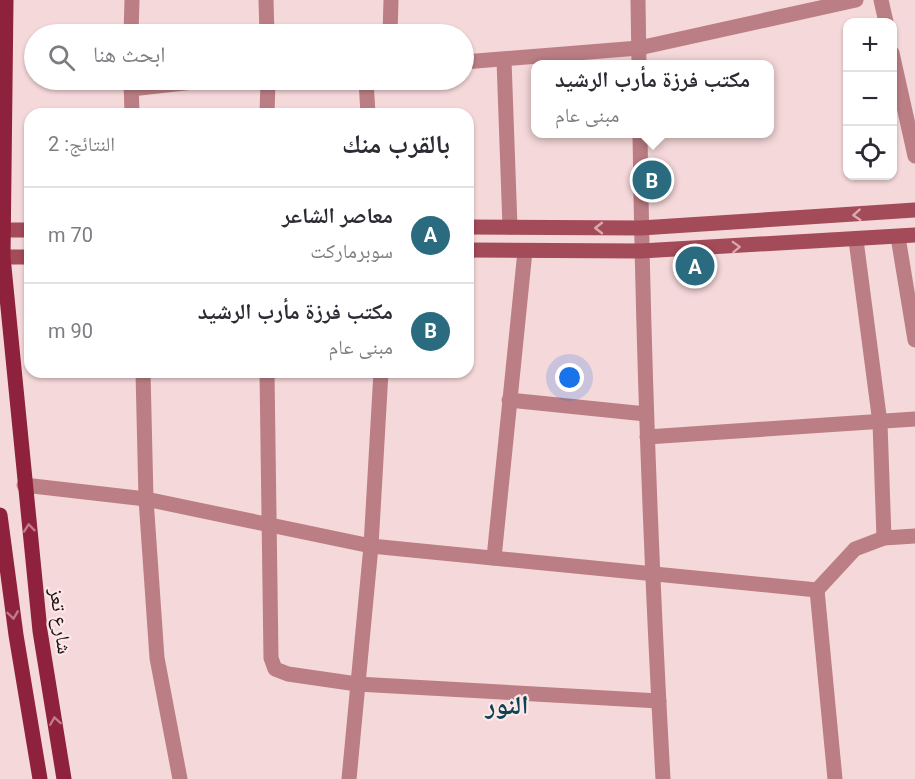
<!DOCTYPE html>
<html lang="ar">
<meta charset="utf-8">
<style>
body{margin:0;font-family:Roboto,"Noto Naskh Arabic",sans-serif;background:#f7f7f7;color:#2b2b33;direction:rtl}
.controls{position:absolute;right:18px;top:18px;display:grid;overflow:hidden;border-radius:12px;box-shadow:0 2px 4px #0004}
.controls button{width:54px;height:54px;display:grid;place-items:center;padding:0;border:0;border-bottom:2px solid #e1e1e2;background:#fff;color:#2b2b33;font:30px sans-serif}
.you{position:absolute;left:570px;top:378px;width:21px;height:21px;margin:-15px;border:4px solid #fff;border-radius:50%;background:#1a73e8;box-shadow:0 0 0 9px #1a73e833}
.badge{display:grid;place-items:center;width:39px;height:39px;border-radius:50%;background:#2a6b7f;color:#fff;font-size:20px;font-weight:700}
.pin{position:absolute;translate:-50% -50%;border:3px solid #fff;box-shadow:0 2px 6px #0006}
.popup{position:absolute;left:531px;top:60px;width:243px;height:78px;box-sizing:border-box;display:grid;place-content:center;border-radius:12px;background:#fff;filter:drop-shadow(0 2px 4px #0005);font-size:20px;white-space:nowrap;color:#7c7c81}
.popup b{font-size:22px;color:#2b2b33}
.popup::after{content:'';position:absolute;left:50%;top:100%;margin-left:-12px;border:12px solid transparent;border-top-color:#fff}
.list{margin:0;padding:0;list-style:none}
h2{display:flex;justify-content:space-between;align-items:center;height:78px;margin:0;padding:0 24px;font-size:26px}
h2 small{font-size:20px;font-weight:400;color:#7c7c81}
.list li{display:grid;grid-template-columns:39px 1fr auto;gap:18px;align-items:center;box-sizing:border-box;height:96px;padding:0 24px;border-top:2px solid #e1e1e2}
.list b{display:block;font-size:22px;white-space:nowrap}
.list p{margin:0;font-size:20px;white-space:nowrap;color:#7c7c81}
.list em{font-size:20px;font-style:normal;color:#7c7c81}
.icon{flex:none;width:33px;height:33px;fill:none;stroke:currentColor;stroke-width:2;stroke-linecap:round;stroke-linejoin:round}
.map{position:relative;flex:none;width:915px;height:779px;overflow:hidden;direction:ltr}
.search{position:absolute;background:#fff;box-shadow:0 2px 4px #0004;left:24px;top:24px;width:450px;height:66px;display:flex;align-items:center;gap:15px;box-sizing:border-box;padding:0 21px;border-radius:33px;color:#7c7c81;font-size:22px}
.panel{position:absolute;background:#fff;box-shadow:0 2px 4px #0004;left:24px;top:108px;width:450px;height:270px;border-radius:18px;direction:rtl}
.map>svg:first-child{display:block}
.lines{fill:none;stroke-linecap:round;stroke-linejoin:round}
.street{stroke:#bb7e84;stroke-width:15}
.secondary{stroke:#a34b59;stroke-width:15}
.primary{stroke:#8e213b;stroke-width:15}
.oneway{stroke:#daa9af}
.oneway2{stroke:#c07a89}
.labels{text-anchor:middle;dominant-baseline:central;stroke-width:4.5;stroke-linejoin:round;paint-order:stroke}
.street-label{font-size:20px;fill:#180f10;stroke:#fee7e9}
.district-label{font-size:26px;font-weight:bold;fill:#0d4453;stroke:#fee7e9}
</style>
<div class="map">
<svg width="915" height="779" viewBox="0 0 915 779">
<rect width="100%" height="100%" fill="#f5d8da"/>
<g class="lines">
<g class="street">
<path d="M 266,0 L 267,34"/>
<path d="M 638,0 L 639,64"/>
<path d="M 881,0 L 886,22"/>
<path d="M 131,34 L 132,0"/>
<path d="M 390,34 L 391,0"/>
<path d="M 892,53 L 915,156"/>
<path d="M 504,60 L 510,227"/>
<path d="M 464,62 L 639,48 L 856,0"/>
<path d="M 131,80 L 132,114"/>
<path d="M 366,80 L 368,114"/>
<path d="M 131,89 L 211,80"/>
<path d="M 267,114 L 268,80"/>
<path d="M 640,134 C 643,349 651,564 663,779"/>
<path d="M 898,237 L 915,340"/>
<path d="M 856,240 L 880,423 L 884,538"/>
<path d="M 143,372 L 146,499 L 157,658 L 180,779"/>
<path d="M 267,372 L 271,658 L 275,669 L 288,674 L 357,684 L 659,701"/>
<path d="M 509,400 L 646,414"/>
<path d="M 647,437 L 915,419"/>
<path d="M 24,485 L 146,499 L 371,546 L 817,590 L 855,549 L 884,538 L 915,536"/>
<path d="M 494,558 L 525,251"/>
<path d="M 817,590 L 835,779"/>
<path d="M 349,779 L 371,546 L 381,372"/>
</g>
<g class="secondary">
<path d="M 468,227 L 641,228 L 915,210"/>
<path d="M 0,230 L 30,230"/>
<path d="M 468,250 L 641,251 L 915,235"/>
<path d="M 0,257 L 30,257"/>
</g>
<g class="primary">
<path d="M 6,0 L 3,257 L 40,631 L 64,779"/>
<path d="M 0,515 L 16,635 L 40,779"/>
</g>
</g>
<defs><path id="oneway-chevron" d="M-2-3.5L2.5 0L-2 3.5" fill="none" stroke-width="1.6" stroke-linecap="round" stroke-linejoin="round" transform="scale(1.5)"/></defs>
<g class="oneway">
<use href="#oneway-chevron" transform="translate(857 215) rotate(176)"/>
<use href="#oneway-chevron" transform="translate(599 228) rotate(-180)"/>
<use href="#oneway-chevron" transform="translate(736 247) rotate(-2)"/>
</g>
<g class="oneway2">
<use href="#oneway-chevron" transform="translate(29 528) rotate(-96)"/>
<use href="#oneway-chevron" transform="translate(13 615) rotate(82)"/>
<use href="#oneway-chevron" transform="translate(55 721) rotate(-99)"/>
</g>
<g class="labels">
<g class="street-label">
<text transform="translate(61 621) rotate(83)">شارع تعز</text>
</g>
<g class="district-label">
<text x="507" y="705">النور</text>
</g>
</g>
</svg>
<div class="controls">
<button>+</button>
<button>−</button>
<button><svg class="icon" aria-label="locate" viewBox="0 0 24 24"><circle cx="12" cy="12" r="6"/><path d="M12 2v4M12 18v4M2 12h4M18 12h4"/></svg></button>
</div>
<div class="you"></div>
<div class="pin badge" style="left:695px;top:266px">A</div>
<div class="pin badge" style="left:652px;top:180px">B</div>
<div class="popup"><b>مكتب فرزة مأرب الرشيد</b>مبنى عام</div>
<div class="search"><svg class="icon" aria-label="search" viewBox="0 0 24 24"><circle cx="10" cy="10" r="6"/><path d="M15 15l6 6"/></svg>ابحث هنا</div>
<section class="panel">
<h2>بالقرب منك<small>النتائج: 2</small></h2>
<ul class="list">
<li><span class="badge">A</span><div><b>معاصر الشاعر</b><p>سوبرماركت</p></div><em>70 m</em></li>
<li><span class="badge">B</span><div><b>مكتب فرزة مأرب الرشيد</b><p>مبنى عام</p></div><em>90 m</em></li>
</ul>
</section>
</div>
